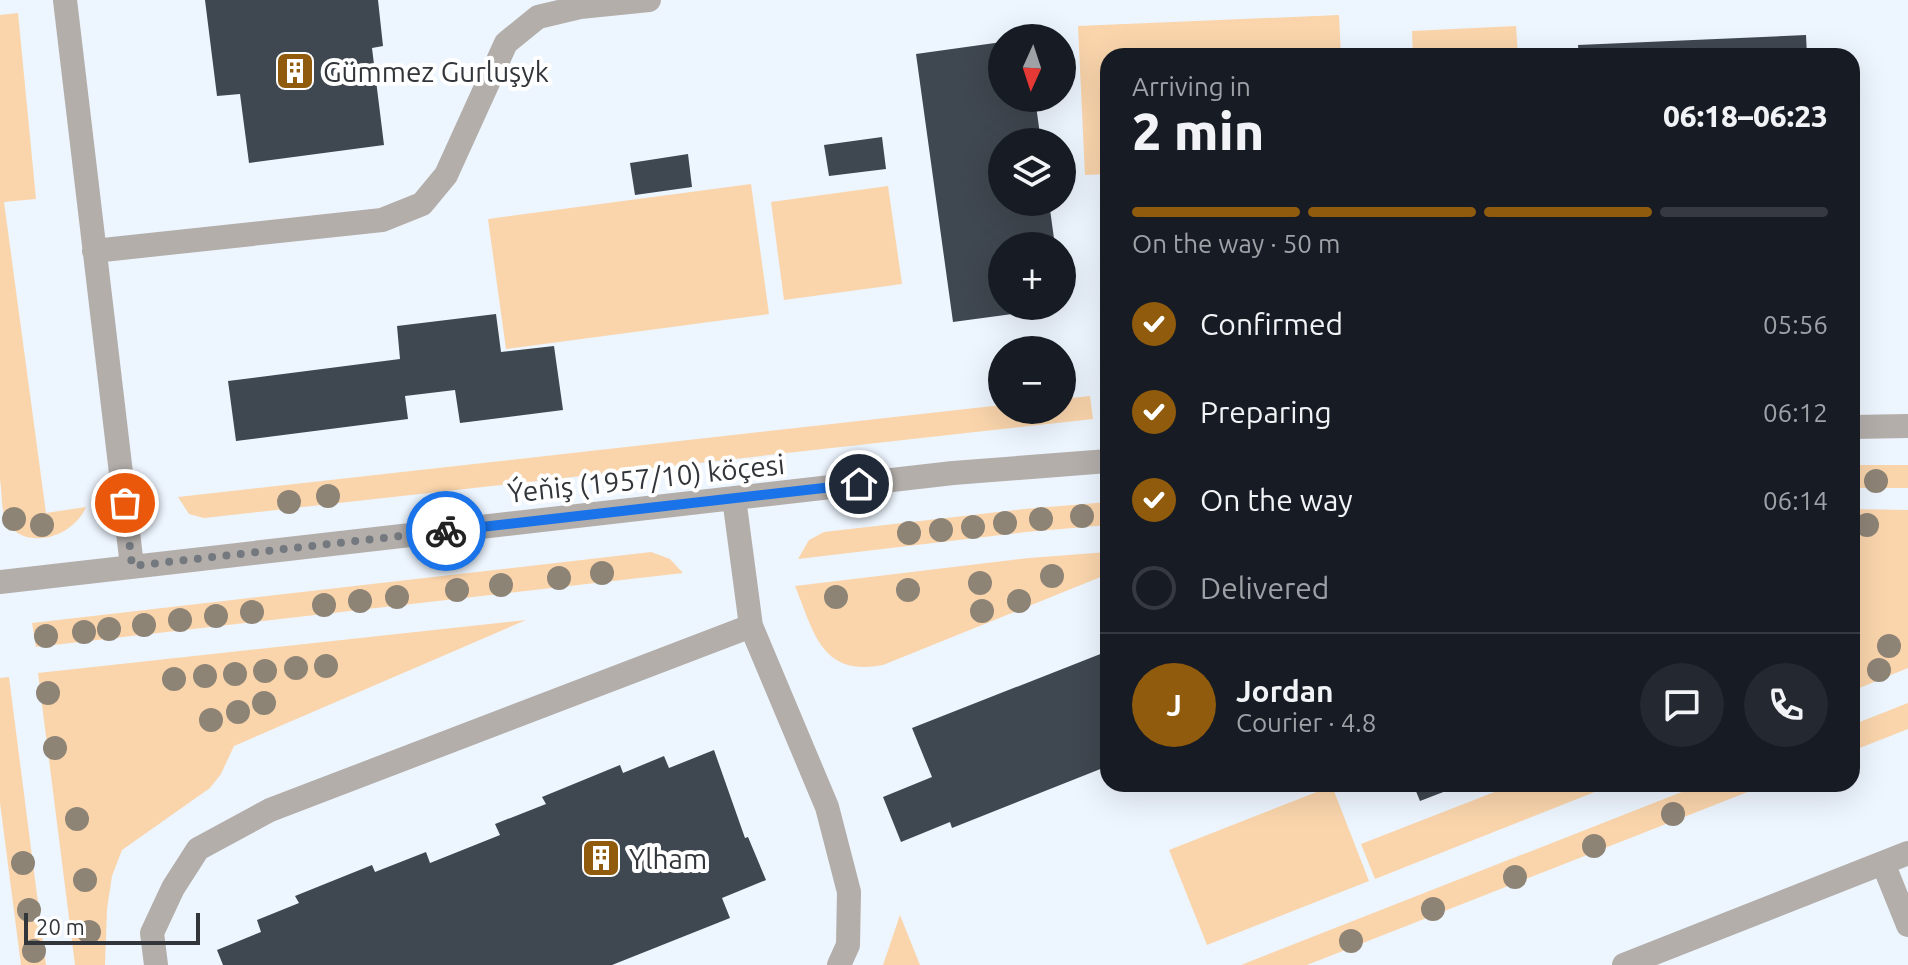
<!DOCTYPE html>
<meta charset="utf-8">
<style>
:root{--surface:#171b24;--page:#242831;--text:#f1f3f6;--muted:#9ea1a6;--line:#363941;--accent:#905b0d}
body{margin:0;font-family:Ubuntu,sans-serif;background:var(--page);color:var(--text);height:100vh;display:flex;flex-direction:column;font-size:30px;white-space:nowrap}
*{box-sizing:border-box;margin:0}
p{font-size:26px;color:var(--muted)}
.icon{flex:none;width:44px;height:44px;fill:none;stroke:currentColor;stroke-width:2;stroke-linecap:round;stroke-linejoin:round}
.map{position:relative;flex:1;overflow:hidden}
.drawer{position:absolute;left:1100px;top:48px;width:760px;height:744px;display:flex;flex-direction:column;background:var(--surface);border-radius:24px;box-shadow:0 8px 32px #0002}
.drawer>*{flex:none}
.needle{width:52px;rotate:183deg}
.tools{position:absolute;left:988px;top:24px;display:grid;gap:16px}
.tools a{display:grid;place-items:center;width:88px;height:88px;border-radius:50%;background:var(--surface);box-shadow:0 8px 32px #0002;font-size:40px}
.scale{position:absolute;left:24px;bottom:20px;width:176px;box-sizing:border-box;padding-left:8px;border:4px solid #32363a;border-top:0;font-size:22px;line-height:28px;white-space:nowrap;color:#32363a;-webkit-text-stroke:6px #fff;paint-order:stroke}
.pin{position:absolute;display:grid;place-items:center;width:68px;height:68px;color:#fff;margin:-34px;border:4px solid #fff;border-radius:50%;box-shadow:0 2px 8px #0007}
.courier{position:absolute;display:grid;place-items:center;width:80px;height:80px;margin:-40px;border:6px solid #1a73e8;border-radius:50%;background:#fff;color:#222;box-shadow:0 2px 10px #0007}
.headline em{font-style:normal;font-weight:800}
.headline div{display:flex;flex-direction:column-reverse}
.headline{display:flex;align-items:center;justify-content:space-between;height:136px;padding:0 32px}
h1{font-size:52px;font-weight:800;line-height:60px}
.bar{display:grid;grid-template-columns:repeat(4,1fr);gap:12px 8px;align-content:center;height:96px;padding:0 32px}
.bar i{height:10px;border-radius:6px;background:var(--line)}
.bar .active{background:var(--accent)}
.bar p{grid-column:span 4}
.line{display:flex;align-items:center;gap:20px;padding:0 32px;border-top:2px solid var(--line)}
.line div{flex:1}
.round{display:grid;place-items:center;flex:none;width:84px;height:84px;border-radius:42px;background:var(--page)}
ol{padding:0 32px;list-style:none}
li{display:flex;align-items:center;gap:24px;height:88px}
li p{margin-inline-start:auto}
li .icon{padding:8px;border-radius:50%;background:var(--accent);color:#fff;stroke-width:4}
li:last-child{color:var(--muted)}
li i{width:44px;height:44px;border:4px solid var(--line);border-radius:50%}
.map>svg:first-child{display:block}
</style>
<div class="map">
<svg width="1908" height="965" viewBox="0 0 1908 965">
<rect width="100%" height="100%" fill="#edf5fe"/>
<path fill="#fad5ac" d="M18 13 36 199 4 202 46 513 86 507C72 540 20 552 5 518 1 507 2 491 0 480V15Z
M1339 15 1341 56H1108V174L1085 175 1078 26Z
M1516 26 1518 56H1413L1412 31Z
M751 184 769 314 506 349 488 219Z
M888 186 902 284 784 300 771 202Z
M1090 396 1093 419 204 518 189 514 178 497 1002 405V410H1062V399Z
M1852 465H1908V488H1852Z
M1108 502V525L1026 532 798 559 809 540 824 532 1024 509Z
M1852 509 1908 510V668L1852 691Z
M651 552 670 559 683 573 36 647 32 623Z
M1108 552V574L883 665C821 677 814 632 795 586L1029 558Z
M526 620 234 746 221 774 210 788 122 850 112 876 107 909 105 965H75L38 673Z
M9 677 46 965H21L0 803V678Z
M1908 703V729L1852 751V725Z
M1515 784H1615L1375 879 1361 844Z
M1702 784H1768L1307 965H1241Z
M1332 786 1369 881 1207 945 1169 850Z
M900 915 920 965H883Z"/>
<path fill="#3f4750" d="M205 0H378L383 46 372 48 384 145 249 163 240 94 217 96Z
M1806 35 1807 56H1579L1578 45Z
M1002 42V98H1035L1041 142H1002V202H1049L1055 246H1002V306L1058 308 953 322 916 54Z
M882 137 886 169 829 176 824 145Z
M688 154 692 187 635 195 630 163Z
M496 314 501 352 554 346 563 410 460 423 455 390 405 396 408 419 236 441 228 381 400 359 397 326Z
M1108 651V766L952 828 950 822 901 842 883 797 932 777 912 728Z
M714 750 745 838 748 837 766 880 722 898 730 918 612 965H223L217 950 261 932 257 920 299 903 295 896 372 865 375 872 426 852 430 863 500 835 495 824 546 804 542 797 620 765 623 773 664 756 669 768Z
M1413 784H1464L1420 801Z"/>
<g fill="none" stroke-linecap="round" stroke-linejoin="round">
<path stroke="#b3aeaa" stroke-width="24" d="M65 0 132 566
M94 251 382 220 422 204 446 175 506 43 538 17 580 7 649 0
M1852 427 1908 426
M0 582 953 473 1108 461
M751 626 827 807 849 892 848 945 839 965
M1883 863 1908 925
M156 965 152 933 173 888 198 849 270 810 751 626 734 498
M1624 965 1908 853"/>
</g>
<g fill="#8e8476">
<circle cx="1876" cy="481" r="12"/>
<circle cx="328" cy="496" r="12"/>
<circle cx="289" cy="502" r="12"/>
<circle cx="1082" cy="516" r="12"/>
<circle cx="14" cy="519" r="12"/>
<circle cx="1041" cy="519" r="12"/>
<circle cx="1005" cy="523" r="12"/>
<circle cx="42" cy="525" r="12"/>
<circle cx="1867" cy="525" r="12"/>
<circle cx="973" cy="527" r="12"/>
<circle cx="941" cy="530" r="12"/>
<circle cx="909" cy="533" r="12"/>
<circle cx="602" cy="573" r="12"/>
<circle cx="1052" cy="576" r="12"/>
<circle cx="559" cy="578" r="12"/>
<circle cx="980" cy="583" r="12"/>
<circle cx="501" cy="585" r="12"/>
<circle cx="457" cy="590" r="12"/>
<circle cx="908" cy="590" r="12"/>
<circle cx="397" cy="597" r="12"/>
<circle cx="836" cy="597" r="12"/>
<circle cx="360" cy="601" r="12"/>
<circle cx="1019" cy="601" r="12"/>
<circle cx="324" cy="605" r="12"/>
<circle cx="982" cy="611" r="12"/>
<circle cx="252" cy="612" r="12"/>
<circle cx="216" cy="616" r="12"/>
<circle cx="180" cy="620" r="12"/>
<circle cx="144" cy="625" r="12"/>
<circle cx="109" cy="629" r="12"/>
<circle cx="84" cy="632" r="12"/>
<circle cx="46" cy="636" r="12"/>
<circle cx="1889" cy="646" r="12"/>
<circle cx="326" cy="666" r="12"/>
<circle cx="296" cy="668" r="12"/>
<circle cx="1879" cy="670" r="12"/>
<circle cx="265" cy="671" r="12"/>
<circle cx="235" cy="674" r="12"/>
<circle cx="205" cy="676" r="12"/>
<circle cx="174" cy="679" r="12"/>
<circle cx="48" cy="693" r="12"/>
<circle cx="264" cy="703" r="12"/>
<circle cx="238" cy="712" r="12"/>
<circle cx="211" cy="720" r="12"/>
<circle cx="55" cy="748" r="12"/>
<circle cx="1673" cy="814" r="12"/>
<circle cx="77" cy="819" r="12"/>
<circle cx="1594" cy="846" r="12"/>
<circle cx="23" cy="863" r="12"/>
<circle cx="1515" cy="877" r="12"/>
<circle cx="85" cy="880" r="12"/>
<circle cx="1433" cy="909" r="12"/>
<circle cx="29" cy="910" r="12"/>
<circle cx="89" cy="932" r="12"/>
<circle cx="1351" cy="941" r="12"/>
<circle cx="34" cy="951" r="12"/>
</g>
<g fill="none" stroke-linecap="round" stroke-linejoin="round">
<path stroke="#73797f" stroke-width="8" stroke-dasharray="0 14.4" d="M125 503 132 566 446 531"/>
<path stroke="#1a73e8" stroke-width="10" d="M446 531 859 484"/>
</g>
<defs>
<g id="building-square" transform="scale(2)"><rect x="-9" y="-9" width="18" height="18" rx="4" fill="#905b0d" stroke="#fff"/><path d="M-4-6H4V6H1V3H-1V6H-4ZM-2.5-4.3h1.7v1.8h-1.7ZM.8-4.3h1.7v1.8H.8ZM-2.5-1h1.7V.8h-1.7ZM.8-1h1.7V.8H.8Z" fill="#fff"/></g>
</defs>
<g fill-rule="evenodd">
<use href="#building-square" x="295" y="71"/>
<use href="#building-square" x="601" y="858"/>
</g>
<g text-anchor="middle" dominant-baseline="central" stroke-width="8" stroke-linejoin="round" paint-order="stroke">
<g font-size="28" fill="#32363a" stroke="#fff" text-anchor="start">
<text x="323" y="71">Gümmez Gurluşyk</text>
<text x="629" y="858">Ylham</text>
</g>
<g font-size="28" fill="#32363a" stroke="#fff">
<text transform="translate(646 478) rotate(-6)">Ýeňiş (1957/10) köçesi</text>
</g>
</g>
</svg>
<div class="tools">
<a><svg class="needle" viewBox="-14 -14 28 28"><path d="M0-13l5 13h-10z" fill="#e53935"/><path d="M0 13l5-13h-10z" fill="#9ea1a6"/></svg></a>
<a><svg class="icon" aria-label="layers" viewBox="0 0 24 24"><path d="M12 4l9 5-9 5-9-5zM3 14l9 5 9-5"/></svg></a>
<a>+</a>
<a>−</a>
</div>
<div class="scale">20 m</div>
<div class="pin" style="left:125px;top:503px;background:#ea580c"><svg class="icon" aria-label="bag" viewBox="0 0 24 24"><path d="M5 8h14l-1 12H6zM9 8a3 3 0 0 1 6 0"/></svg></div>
<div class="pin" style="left:859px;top:484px;background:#1f2937"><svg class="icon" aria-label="home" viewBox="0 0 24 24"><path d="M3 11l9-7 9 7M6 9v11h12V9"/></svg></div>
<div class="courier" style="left:446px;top:531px"><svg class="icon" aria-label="bike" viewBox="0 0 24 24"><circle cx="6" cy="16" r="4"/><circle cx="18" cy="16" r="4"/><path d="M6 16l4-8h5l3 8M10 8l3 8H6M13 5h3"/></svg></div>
<section class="drawer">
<div class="headline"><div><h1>2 min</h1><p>Arriving in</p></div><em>06:18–06:23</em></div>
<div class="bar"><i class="active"></i><i class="active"></i><i class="active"></i><i></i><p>On the way · 50 m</p></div>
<ol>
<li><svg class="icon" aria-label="check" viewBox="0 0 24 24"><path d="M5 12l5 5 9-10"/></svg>Confirmed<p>05:56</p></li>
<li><svg class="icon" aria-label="check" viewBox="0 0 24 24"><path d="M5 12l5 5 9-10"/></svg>Preparing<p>06:12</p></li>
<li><svg class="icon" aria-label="check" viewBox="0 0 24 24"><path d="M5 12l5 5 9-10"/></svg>On the way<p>06:14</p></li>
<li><i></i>Delivered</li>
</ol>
<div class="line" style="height:144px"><b class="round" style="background:var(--accent);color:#fff">J</b><div><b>Jordan</b><p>Courier · 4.8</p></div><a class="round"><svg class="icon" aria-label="chat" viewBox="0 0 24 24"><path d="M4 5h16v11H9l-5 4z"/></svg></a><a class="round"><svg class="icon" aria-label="phone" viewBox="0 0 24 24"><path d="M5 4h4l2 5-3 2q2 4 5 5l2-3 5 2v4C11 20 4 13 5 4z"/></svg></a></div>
</section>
</div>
